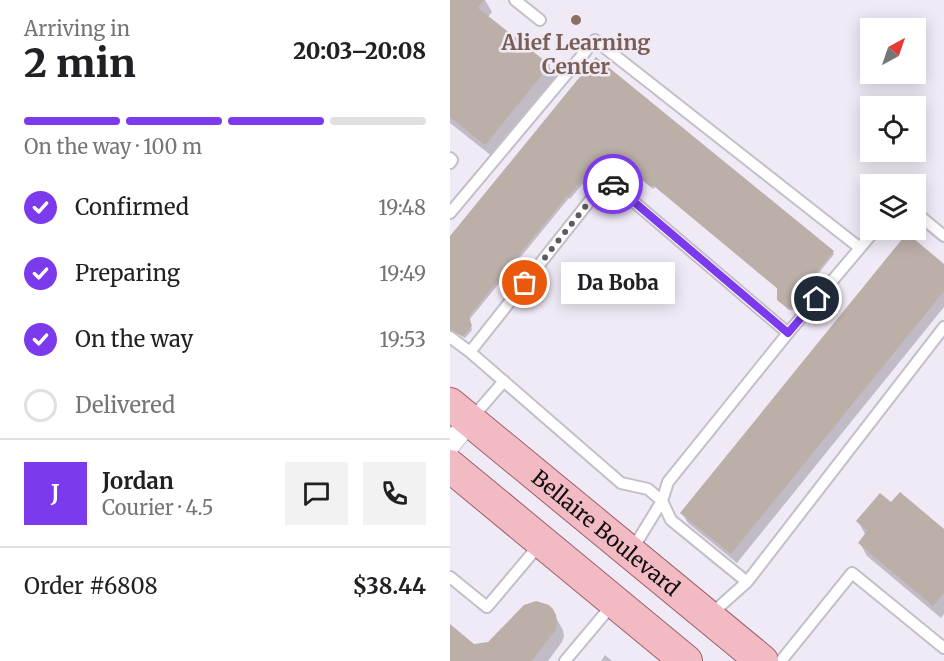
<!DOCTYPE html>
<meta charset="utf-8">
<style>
:root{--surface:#fff;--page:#f2f2f2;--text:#202124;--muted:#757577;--line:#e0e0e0;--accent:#7c3aed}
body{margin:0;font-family:Merriweather,serif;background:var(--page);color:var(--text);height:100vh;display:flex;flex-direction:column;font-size:22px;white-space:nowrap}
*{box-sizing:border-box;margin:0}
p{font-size:20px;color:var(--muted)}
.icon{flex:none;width:33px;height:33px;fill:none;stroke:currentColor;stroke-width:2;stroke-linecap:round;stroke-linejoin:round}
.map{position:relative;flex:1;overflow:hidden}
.drawer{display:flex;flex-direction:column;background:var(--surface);width:450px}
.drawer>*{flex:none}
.needle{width:39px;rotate:40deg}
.controls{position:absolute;left:410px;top:18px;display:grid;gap:12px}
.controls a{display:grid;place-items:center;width:66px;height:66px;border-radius:0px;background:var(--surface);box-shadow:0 3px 15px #0003;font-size:30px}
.pin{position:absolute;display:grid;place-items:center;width:51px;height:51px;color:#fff;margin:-26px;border:3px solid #fff;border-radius:50%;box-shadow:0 2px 6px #0007}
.courier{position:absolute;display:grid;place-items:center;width:60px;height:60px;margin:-30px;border:4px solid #7c3aed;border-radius:50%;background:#fff;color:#222;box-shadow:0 2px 8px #0007}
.bubble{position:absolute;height:42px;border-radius:0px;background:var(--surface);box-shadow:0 3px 15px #0003;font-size:20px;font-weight:800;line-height:42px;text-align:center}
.head em{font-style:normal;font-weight:800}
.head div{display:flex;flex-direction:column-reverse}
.head{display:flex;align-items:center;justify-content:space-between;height:102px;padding:0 24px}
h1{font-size:39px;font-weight:800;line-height:45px}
.bar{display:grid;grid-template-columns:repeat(4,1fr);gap:9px 6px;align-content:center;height:72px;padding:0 24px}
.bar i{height:8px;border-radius:4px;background:var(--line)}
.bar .on{background:var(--accent)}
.bar p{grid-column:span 4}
.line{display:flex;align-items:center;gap:15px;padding:0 24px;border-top:2px solid var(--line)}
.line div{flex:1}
.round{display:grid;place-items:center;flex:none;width:63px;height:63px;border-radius:0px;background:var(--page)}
ol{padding:0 24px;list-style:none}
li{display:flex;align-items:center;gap:18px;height:66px}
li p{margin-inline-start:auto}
li .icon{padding:6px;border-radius:50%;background:var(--accent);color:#fff;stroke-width:4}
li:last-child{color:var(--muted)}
li i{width:33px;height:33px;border:3px solid var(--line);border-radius:50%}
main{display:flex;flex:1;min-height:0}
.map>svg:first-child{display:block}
</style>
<main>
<section class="drawer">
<div class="head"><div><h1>2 min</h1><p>Arriving in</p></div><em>20:03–20:08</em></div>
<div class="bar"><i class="on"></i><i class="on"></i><i class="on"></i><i></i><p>On the way · 100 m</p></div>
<ol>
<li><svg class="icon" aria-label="check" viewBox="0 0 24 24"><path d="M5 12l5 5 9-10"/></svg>Confirmed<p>19:48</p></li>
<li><svg class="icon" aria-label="check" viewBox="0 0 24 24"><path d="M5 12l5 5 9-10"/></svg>Preparing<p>19:49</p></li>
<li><svg class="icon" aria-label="check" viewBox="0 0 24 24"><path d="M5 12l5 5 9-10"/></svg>On the way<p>19:53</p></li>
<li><i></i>Delivered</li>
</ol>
<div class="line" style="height:108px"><b class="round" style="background:var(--accent);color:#fff">J</b><div><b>Jordan</b><p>Courier · 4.5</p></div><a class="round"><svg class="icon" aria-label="chat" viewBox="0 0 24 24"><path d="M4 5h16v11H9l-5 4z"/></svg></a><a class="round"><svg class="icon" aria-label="phone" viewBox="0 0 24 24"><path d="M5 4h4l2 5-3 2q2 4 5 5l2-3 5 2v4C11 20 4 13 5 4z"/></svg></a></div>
<div class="line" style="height:78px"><div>Order #6808</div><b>$38.44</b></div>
</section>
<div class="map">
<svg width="494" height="661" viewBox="0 0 494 661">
<rect width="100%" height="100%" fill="#f0eaf6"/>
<path fill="#0003" d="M0 0H35L42 12 38 17 99 66 106 79 43 157 0 123Z
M146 59 383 252 384 254 356 289 357 301 350 310H339L328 299V289L205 187 203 189 174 165 145 169 120 199 119 198 19 320 22 330 15 338 4 332 0 333V238Z
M457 236 494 266V307L287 563 238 523 232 513Z
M450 494 494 531V614L491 618 417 556 410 543 415 534 408 521 441 504Z
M105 616 113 630 114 636 112 642 98 661H0V626L23 646 39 643Z
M155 655 162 661H151Z"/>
<path fill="#bbafa8" d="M0 0H34L28 8 100 65 35 145 0 117Z
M146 57 384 251 356 285V298L348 307 337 308 327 300V288L203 185 201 187 171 163 143 166 118 197 117 196 19 316 22 326 13 336 0 330V236Z
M457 233 494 264V291L281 554 230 513Z
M450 492 494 529V593L483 606 408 543 417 531 406 521 430 493 441 502Z
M86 601 99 605 103 609 106 615 107 622 106 629 101 636 81 661H0V624L24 644 38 642 74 605Z"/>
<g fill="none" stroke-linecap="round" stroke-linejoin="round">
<g stroke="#c4bec9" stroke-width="14">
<path id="lane" d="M65 0 90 20
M0 158 2 160 0 163
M465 212 494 236
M0 213 145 40 410 248 338 333
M410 248 425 230
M0 337 20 352 157 179 338 333 218 482 212 501 182 550
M20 352 171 483 198 489 212 501 221 520 297 582
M22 418 54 381
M0 577 37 607 90 544
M260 615 297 582 494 327
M115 661 162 605
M331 661 402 573 494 648"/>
</g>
<g stroke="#c4bec9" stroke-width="22">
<path id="street" d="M0 445 20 420"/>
</g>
<g stroke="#9d6069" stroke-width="34">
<g id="primary">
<path id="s1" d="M0 404 312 661"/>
<path d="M0 466 236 661"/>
</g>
</g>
<use href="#lane" stroke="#fff" stroke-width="10"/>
<use href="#street" stroke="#fff" stroke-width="20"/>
<use href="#primary" stroke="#f2bac2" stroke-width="32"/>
</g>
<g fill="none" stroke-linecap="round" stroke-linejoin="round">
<path stroke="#5e5a60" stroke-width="6" stroke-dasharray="0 10.8" d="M75 283 157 179 163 184"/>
<path stroke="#7c3aed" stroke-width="8" d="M163 184 338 333 367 299"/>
</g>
<circle fill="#8d6e63" stroke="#f0eaf6" stroke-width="2" cx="126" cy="20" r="6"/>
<g text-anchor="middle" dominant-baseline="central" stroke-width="5" stroke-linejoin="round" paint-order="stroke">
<g font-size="21" font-weight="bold" fill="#785e54" stroke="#f0eaf6">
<text x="126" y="42">Alief Learning<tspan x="126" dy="24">Center</tspan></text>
</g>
<g font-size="21" fill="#0f0d10" stroke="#f0eaf6">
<text stroke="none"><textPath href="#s1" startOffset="202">Bellaire Boulevard</textPath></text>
</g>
</g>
</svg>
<div class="controls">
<a><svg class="needle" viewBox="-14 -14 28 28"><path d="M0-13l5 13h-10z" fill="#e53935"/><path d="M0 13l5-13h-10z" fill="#757577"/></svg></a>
<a><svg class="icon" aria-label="locate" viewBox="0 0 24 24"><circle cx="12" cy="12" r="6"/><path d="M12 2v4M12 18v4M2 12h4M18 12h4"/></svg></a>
<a><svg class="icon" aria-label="layers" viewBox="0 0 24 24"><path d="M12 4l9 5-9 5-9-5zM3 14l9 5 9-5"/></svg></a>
</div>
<div class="pin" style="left:75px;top:283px;background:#ea580c"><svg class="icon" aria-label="bag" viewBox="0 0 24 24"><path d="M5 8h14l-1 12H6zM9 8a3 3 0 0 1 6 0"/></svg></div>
<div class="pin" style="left:367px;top:299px;background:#1f2937"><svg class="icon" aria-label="home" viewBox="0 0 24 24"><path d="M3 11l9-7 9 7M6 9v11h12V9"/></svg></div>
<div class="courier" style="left:163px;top:184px"><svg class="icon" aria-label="car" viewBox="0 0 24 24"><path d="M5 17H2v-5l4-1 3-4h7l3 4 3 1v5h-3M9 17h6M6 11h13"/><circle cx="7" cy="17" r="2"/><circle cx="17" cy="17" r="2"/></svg></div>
<div class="bubble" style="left:111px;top:262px;width:114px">Da Boba</div>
</div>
</main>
